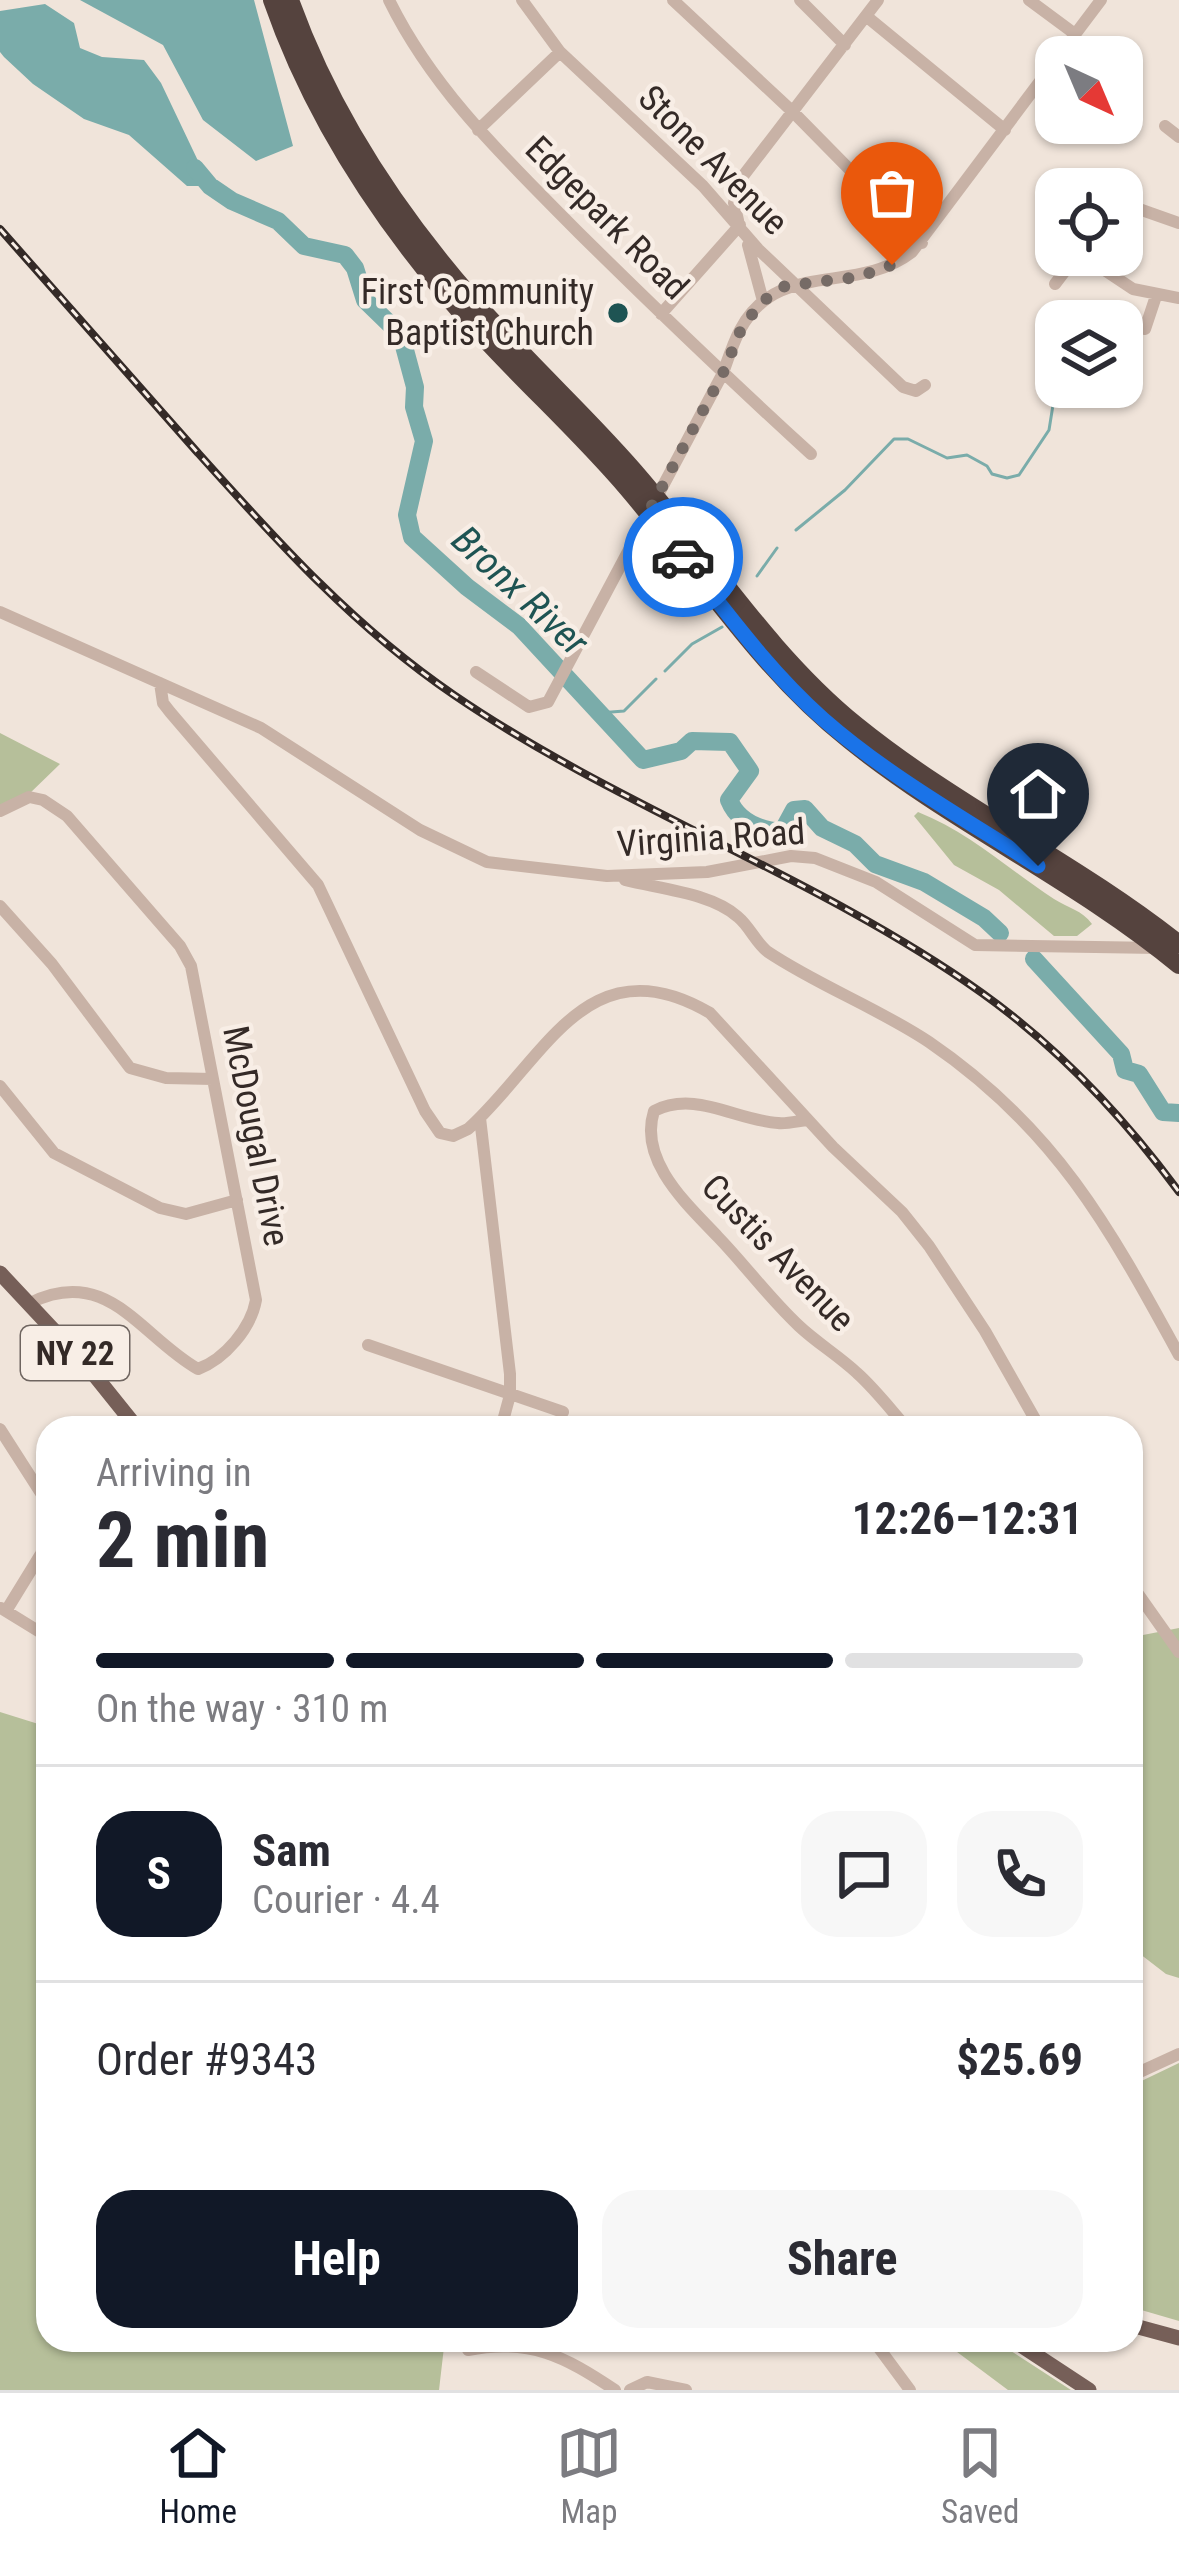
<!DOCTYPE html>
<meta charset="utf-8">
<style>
:root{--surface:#fff;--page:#f7f7f7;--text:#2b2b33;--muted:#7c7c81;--line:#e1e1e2;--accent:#111827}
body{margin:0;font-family:"Roboto Condensed",sans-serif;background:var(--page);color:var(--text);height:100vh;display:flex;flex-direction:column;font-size:45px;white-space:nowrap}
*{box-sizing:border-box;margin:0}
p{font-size:39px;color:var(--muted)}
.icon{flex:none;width:66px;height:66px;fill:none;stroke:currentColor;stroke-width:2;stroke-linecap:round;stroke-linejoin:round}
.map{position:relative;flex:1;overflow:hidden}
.drawer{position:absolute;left:36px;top:1416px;width:1107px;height:936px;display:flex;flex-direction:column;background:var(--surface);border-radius:36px;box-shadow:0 3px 9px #0004}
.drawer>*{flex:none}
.needle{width:78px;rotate:136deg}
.buttons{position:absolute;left:1035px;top:36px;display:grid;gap:24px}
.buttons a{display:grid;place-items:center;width:108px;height:108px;border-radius:24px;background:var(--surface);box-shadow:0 3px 9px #0004;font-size:60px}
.pin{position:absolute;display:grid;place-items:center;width:102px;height:102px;color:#fff;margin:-123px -51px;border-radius:50% 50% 50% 0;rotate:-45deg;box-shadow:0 0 12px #0007}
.pin .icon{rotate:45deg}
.courier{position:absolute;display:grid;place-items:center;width:120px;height:120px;margin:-60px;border:9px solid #1a73e8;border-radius:50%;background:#fff;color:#222;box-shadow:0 3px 15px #0007}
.headline em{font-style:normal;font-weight:700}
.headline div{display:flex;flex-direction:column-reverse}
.headline{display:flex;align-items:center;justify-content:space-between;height:204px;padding:0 60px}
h1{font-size:78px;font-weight:700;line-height:90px}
.bar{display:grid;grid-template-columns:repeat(4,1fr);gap:18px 12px;align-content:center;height:144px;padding:0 60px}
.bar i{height:15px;border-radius:9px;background:var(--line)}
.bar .selected{background:var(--accent)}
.bar p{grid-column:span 4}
.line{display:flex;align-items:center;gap:30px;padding:0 60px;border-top:3px solid var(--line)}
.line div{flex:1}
.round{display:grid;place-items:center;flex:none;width:126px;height:126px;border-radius:36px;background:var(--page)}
.cta{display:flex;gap:24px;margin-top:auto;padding:24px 60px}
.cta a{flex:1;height:138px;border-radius:36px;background:var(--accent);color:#fff;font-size:48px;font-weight:700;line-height:138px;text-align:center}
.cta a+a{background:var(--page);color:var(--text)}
.tabs{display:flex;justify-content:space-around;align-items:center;height:168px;border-top:3px solid var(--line);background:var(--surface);font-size:33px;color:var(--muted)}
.tabs a{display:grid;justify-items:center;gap:6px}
.tabs .selected{color:var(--accent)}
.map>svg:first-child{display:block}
</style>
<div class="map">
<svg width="1179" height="2390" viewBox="0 0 1179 2390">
<rect width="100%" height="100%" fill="#f0e4da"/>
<path fill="#b6bf9a" d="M0 733 60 764 26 797 0 813Z
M918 812C969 832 1008 869 1054 899 1068 908 1082 910 1092 924L1077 936H1054L999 890 954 865 914 816Z
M1179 1628V1978L1166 1974 1131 1947V1644L1143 1635Z
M0 1712 48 1727V2340H468L444 2347 439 2390H0Z
M1179 2063V2321L1131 2307V2086Z
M941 2340H994L1071 2390H1008Z"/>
<path fill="#7aacaa" d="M80 0H254L293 146 256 161 203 120 163 45Z
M45 4 74 23 80 48 102 57 144 60 161 83 210 186H187L129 135 84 119 33 84 4 57 0 52V11Z"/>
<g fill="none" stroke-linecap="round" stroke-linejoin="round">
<path stroke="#7aacaa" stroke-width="3" d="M796 530 845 490 894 439H908L947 458 967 455 987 466 992 474 1007 478 1019 475 1049 430 1053 405 1049 388
M757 576 777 548
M665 671 692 644 722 627
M599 713 624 711 656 679"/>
<path stroke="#7aacaa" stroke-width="18" d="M195 168 210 186 232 201 278 221 304 246 345 255 355 268 365 300 401 335 415 387 414 407 424 441 407 515 412 537 467 587 519 626 643 760 681 751 692 741 730 742 750 771 729 800C738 822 759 830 782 832L794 810 805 809 822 828 855 844 875 864 924 882 984 918 1000 933
M1034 959 1121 1054 1125 1070 1139 1074 1163 1112 1179 1113"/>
<path stroke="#c8b2a6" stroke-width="12" d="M389 0C434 92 508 161 579 233 655 308 732 382 811 454
M522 0 560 52 703 186 758 249 903 387 916 391 925 385
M673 0 794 113 922 243
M800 0 845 45
M1029 0 1075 34
M866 16 1005 130
M1058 57 1101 0
M1165 126 1179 137
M478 130 560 52
M1122 203 1179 223
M738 220 734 203 740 180 878 0
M748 245 763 301
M1082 255 1133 289 1179 298
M1055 284 1077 255
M661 314 740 225
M1145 329 1156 296
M0 612 261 728 420 830 487 862 607 876 707 872 791 856 815 858 876 882 975 945 1158 948
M476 672 529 707 548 702 723 373C728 359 733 343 740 330 778 258 855 296 912 252L1056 60
M160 683 163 703 170 712 318 885 425 1111 440 1133 453 1136 468 1129C544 1061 587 941 710 1013L833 1147 902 1212 929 1246 985 1331 1040 1428
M0 811 29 797 43 800 67 816 180 946 191 966 256 1300C251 1328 225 1359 198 1369 141 1337 108 1264 30 1303
M625 880C660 889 711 893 738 917 750 927 756 943 768 952 819 986 878 1008 929 1042 1055 1128 1108 1225 1179 1355
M0 906 52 964 130 1068 166 1078 213 1079
M0 1086 54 1153 160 1208 186 1214 237 1200
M480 1118 510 1374V1395L501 1428
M807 1120C798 1121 787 1124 778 1123 735 1120 695 1090 654 1111 638 1161 688 1205 718 1237 746 1266 769 1298 799 1326 817 1343 839 1356 857 1373 875 1389 891 1410 907 1428
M368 1345 563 1412
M0 1429 48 1504
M1131 1584 1179 1652
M1 1608 48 1637
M6 1611 41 1554 48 1534
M1131 2076 1179 2054
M873 2340 910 2390
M468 2350C530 2338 564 2356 615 2390
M630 2390 647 2382 686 2390"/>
<path stroke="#765f58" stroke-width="15" d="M0 1273 88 1367 137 1428
M1131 2325 1179 2338
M1013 2340 1089 2390"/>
<path stroke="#55433e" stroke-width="18" d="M272 0C316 127 393 239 483 337 530 388 582 435 627 488 700 573 760 670 849 740 953 824 1076 880 1179 965
M290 0C335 126 413 237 504 334 549 383 598 428 641 479 712 562 771 656 856 725 957 807 1077 863 1179 944"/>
<g stroke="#342a27" stroke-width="8">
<path id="rail" d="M0 229C66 303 132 378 198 453 277 541 355 628 454 695 621 809 817 876 982 993 1059 1048 1123 1116 1179 1192"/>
</g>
<use href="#rail" stroke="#f8eee6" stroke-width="3" stroke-dasharray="9" stroke-linecap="butt"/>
</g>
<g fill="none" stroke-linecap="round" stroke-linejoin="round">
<path stroke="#766b66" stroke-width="12" stroke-dasharray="0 21.6" d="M683 557 648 513 723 373 742 327 763 301 785 286 858 277 892 265"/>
<path stroke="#1a73e8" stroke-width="15" d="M683 557C727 613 769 671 823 719 888 776 965 819 1038 866"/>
</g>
<circle fill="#1e5453" stroke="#f8eee6" stroke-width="4.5" cx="618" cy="313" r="12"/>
<g text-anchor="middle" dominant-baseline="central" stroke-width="9" stroke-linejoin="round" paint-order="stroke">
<rect fill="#f8eee6" stroke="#6f6560" stroke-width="3" x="21" y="1326" width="108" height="54" rx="9"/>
<g font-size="33" font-weight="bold" fill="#342a27">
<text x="75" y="1353">NY 22</text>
</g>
<g font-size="36" fill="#342a27" stroke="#f8eee6">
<text transform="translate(713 160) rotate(45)">Stone Avenue</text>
<text transform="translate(607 218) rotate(45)">Edgepark Road</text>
<text transform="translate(711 838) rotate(-4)">Virginia Road</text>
<text transform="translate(256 1136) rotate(79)">McDougal Drive</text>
<text transform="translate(778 1253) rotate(46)">Custis Avenue</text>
</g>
<g font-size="36" fill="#342a27" stroke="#f8eee6" text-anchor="end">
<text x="594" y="292">First Community<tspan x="594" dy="41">Baptist Church</tspan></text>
</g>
<g font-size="39" font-style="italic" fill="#1e5453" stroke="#f8eee6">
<text transform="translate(520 591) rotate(43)">Bronx River</text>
</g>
</g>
</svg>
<div class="buttons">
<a><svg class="needle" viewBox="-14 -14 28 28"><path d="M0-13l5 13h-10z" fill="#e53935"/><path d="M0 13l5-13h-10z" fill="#7c7c81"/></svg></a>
<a><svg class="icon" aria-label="locate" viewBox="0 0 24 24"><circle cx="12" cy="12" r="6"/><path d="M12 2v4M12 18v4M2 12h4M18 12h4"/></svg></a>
<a><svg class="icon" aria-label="layers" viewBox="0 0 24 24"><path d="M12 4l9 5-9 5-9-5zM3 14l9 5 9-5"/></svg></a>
</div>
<div class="pin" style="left:892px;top:265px;background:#ea580c"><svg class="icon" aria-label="bag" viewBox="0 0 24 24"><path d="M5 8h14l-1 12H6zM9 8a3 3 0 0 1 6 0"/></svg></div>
<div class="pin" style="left:1038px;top:866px;background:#1f2937"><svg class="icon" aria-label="home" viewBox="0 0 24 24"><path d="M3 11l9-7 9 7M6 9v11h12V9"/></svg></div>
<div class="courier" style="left:683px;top:557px"><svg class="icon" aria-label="car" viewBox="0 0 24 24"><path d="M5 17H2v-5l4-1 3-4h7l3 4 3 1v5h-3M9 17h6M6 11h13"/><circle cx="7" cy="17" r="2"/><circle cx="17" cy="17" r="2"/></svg></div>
<section class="drawer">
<div class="headline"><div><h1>2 min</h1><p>Arriving in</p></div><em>12:26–12:31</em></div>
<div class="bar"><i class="selected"></i><i class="selected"></i><i class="selected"></i><i></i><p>On the way · 310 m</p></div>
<div class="line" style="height:216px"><b class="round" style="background:var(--accent);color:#fff">S</b><div><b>Sam</b><p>Courier · 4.4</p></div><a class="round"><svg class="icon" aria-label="chat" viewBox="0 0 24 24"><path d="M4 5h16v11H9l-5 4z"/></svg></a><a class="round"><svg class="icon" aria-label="phone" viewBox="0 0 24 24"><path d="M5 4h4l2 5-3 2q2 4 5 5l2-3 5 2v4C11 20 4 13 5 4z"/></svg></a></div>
<div class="line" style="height:156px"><div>Order #9343</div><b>$25.69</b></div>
<div class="cta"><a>Help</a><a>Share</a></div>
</section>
</div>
<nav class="tabs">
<a class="selected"><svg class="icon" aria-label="home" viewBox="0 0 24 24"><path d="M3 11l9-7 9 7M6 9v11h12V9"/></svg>Home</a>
<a><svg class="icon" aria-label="map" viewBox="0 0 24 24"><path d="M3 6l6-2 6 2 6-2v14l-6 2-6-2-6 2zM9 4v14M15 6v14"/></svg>Map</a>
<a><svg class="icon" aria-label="saved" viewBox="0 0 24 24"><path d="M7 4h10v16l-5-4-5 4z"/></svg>Saved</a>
</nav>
